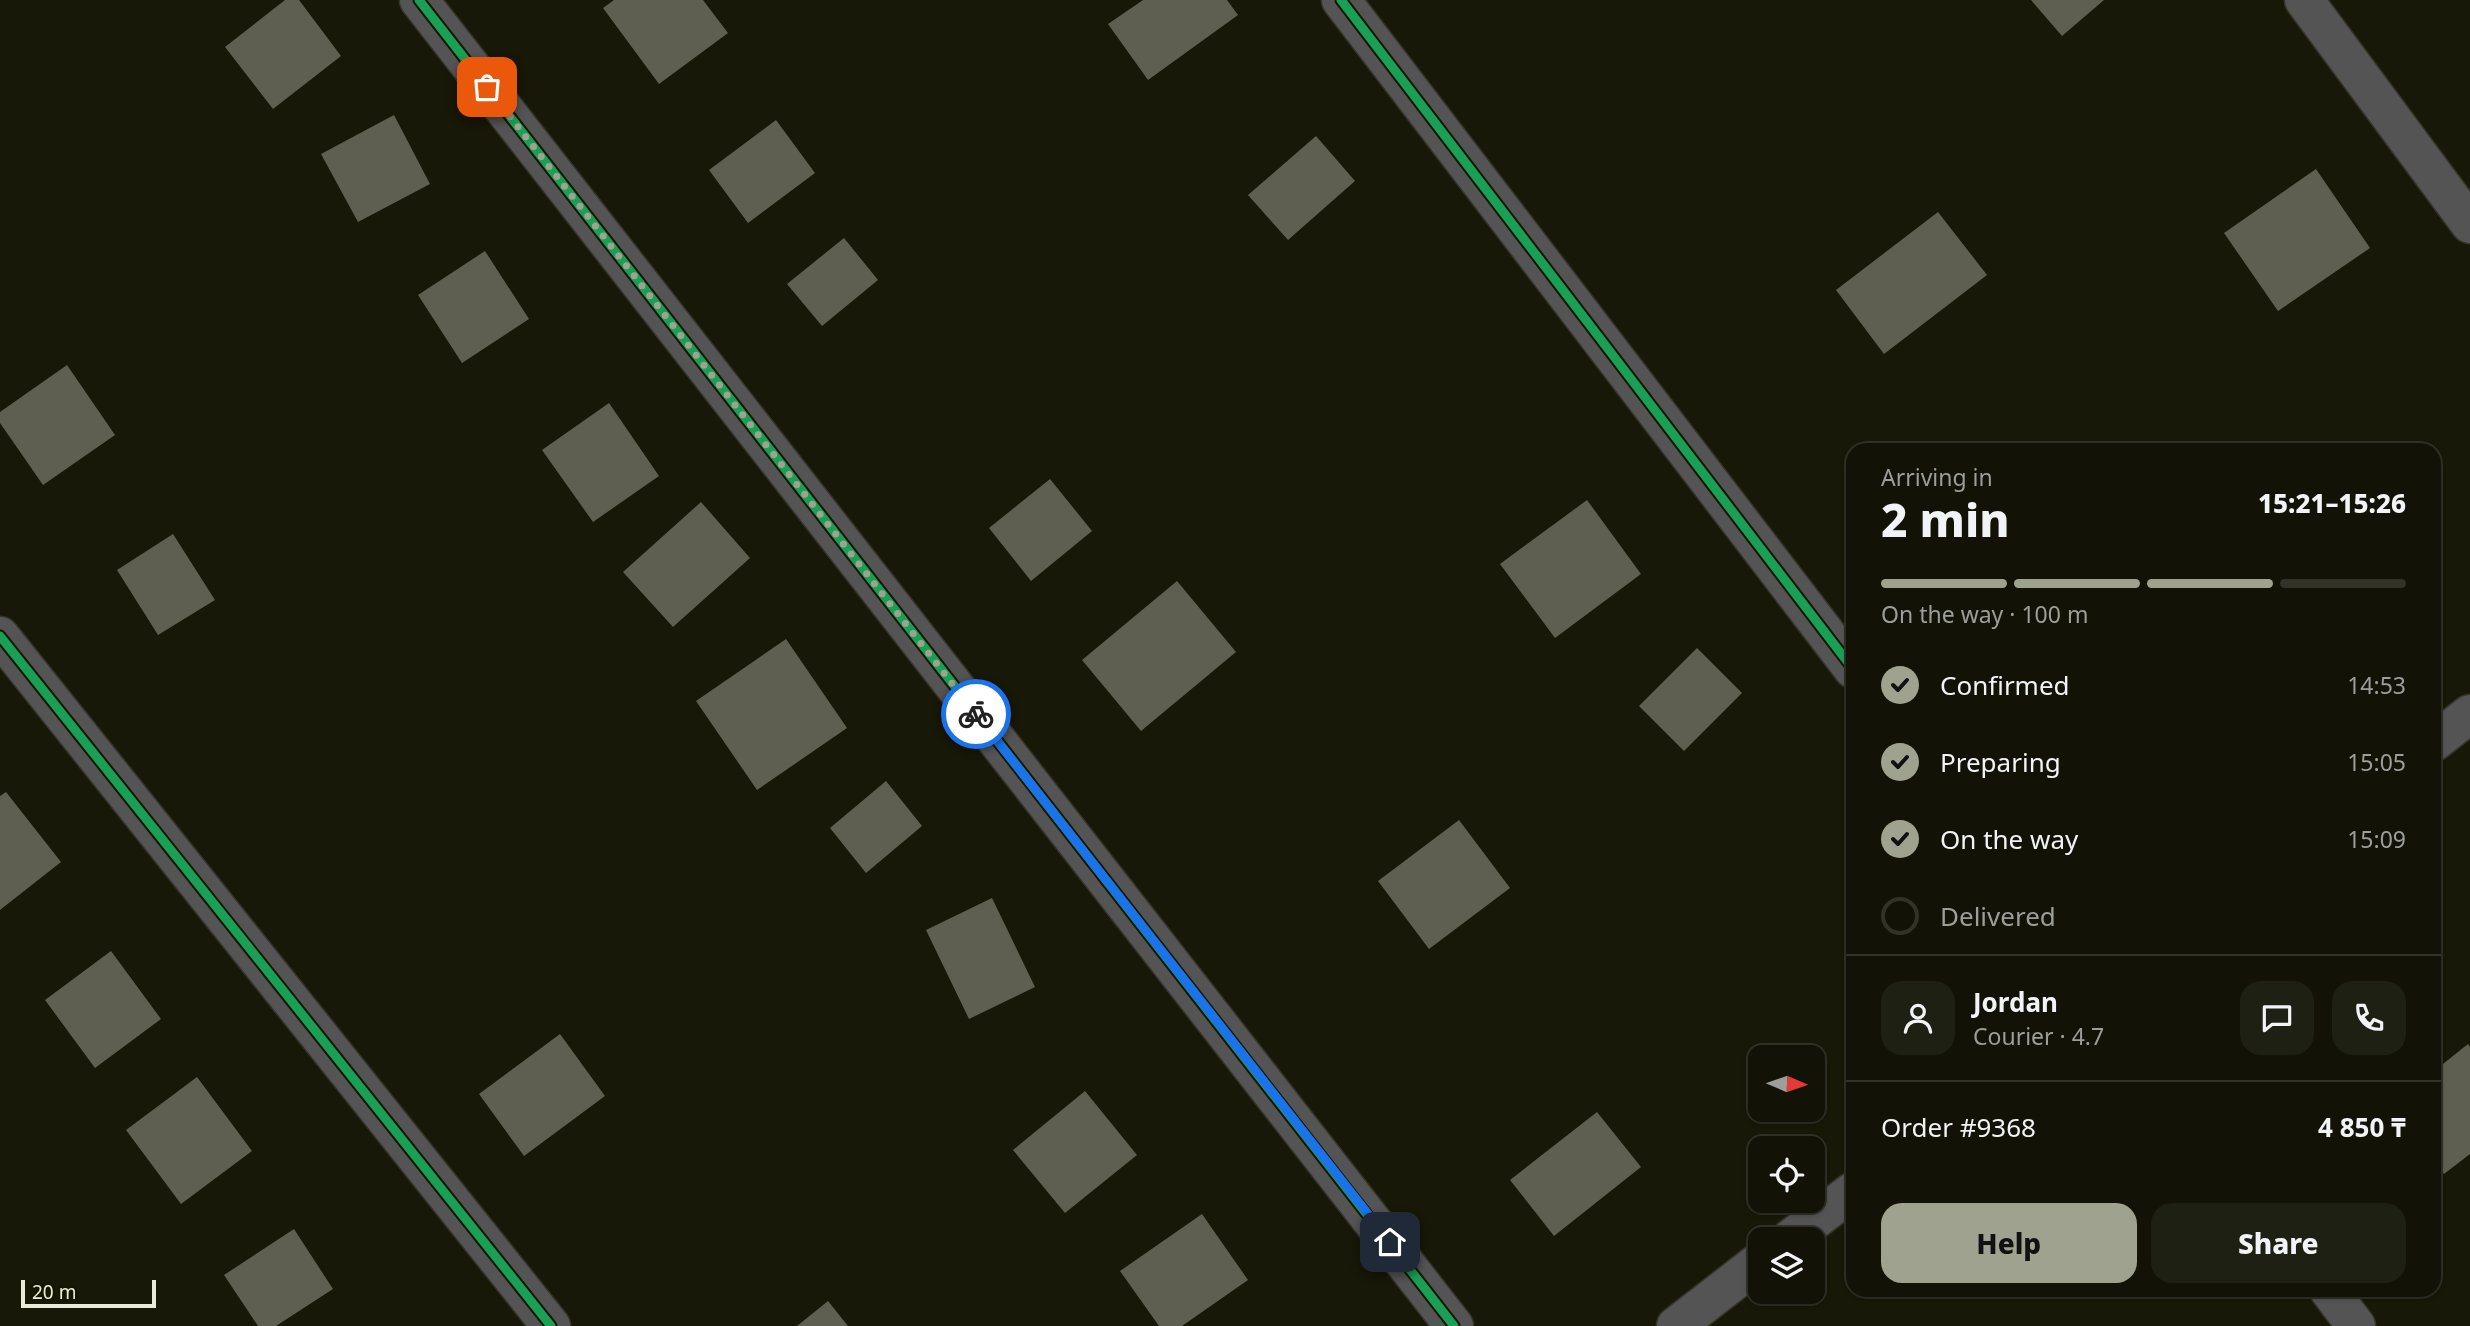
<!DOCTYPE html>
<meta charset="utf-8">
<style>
:root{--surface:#121206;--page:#1f2014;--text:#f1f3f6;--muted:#9c9e9b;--line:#313228;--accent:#a0a290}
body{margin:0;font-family:"Noto Sans",sans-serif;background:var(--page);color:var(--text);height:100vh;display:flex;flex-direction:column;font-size:26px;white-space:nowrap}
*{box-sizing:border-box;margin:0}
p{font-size:23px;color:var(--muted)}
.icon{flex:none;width:38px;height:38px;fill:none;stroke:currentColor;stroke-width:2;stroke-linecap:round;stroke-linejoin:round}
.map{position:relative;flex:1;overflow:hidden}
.sheet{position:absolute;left:1846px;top:443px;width:595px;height:854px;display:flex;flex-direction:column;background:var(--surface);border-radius:21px;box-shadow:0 2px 5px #0004,0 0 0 2px var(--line)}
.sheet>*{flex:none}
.needle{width:46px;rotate:92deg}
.controls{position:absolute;left:1748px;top:1045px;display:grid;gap:14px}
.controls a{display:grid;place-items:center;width:77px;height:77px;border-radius:14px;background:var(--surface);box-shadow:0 2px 5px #0004,0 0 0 2px var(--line);font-size:35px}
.scale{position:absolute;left:21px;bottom:18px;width:135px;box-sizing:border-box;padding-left:7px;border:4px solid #eaecd9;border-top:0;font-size:19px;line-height:24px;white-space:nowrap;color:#eaecd9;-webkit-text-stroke:5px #161600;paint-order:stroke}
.pin{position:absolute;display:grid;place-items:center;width:60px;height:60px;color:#fff;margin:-30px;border-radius:14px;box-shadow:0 4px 10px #0006}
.courier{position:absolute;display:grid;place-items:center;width:70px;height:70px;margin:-35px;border:5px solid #1a73e8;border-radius:50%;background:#fff;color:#222;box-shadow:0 2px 9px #0007}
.overview em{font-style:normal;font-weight:800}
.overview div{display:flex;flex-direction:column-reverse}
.overview{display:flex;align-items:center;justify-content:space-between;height:119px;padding:0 35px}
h1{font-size:46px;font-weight:800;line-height:52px}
.bar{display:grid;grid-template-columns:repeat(4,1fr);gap:10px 7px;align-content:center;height:84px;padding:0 35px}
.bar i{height:9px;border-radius:5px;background:var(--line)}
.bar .current{background:var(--accent)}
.bar p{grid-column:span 4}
.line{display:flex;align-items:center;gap:18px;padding:0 35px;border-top:2px solid var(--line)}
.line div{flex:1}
.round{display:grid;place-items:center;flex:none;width:74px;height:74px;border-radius:21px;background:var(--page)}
ol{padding:0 35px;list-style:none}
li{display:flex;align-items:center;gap:21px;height:77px}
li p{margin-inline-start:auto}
li .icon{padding:7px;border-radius:50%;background:var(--accent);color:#111;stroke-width:4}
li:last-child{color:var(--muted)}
li i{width:38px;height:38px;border:4px solid var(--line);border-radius:50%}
.action{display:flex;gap:14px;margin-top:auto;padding:14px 35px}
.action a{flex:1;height:80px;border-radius:21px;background:var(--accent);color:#111;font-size:28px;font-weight:800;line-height:80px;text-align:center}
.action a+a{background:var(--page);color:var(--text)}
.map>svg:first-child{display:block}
</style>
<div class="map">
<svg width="2470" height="1326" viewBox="0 0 2470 1326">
<rect width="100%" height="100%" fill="#181808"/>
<path fill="#5e5f51" d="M285 0H299L341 56 273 109 225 47Z
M614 0H703L728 33 659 84 603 8Z
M1143 0H1227L1238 15 1148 80 1108 24Z
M2031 0H2104L2062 36Z
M394 115 430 184 358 222 321 154Z
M776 120 815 173 748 223 709 170Z
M1316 136 1355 181 1288 240 1248 195Z
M2316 169 2370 248 2278 311 2224 233Z
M1938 212 1987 275 1884 354 1836 290Z
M844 238 878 280 822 326 787 284Z
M485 251 529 319 462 363 418 295Z
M67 365 115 435 43 485 0 423V412Z
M609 403 659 476 593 522 542 450Z
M1050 479 1092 531 1031 581 989 528Z
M1587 500 1641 574 1555 638 1500 564Z
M701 502 750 558 673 627 623 572Z
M173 534 215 600 158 635 117 570Z
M1177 581 1236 652 1141 731 1082 660Z
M786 639 847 728 757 790 696 701Z
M1697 648 1742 693 1684 751 1639 706Z
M886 781 922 826 866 873 830 828Z
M6 792 61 862 0 910V796Z
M1459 820 1510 888 1429 949 1378 881Z
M992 898 1035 987 969 1019 926 930Z
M111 951 161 1019 95 1068 45 1000Z
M560 1034 605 1096 524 1156 479 1094Z
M2468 1044 2470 1047V1154L2444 1174 2434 1161V1071Z
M197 1077 252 1151 181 1204 126 1130Z
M1085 1091 1137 1155 1065 1213 1013 1150Z
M1597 1112 1641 1167 1554 1236 1510 1180Z
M1202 1214 1248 1280 1182 1326H1159L1120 1271Z
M294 1229 333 1289 276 1326H258L224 1275Z
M828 1301 848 1326H797Z"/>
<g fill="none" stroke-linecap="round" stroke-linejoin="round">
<g stroke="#343427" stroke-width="41">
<path id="minor" d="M419 0 1454 1326
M1341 0 1853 669
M2304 0 2470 224
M0 636 551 1326
M2434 742 2470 714
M1790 1239 1853 1191
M2329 1290 2356 1326
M1676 1326 1760 1261"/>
</g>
<use href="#minor" stroke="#545455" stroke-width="38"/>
<g stroke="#161600" stroke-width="13">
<path id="cycleway" d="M419 0 1454 1326
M1341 0 1853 669
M0 636 551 1326"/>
</g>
<use href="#cycleway" stroke="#1a9f57" stroke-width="9"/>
</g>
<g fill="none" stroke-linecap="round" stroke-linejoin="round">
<path stroke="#a0a290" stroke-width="7" stroke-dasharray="0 12.6" d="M487 87 976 714"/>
<path stroke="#1a73e8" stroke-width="9" d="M976 714 1390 1242"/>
</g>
</svg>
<div class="controls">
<a><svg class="needle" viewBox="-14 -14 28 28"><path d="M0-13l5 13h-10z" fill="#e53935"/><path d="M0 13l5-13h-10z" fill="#9c9e9b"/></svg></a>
<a><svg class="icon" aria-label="locate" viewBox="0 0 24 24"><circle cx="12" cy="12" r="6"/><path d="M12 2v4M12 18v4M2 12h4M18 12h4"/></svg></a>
<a><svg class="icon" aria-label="layers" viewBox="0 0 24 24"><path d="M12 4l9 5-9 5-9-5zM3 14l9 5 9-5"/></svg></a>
</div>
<div class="scale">20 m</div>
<div class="pin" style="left:487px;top:87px;background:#ea580c"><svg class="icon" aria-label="bag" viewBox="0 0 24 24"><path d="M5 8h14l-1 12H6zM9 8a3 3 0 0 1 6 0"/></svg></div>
<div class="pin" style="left:1390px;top:1242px;background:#1f2937"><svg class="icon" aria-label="home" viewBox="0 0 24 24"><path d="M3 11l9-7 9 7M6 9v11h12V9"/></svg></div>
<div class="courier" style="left:976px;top:714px"><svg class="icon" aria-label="bike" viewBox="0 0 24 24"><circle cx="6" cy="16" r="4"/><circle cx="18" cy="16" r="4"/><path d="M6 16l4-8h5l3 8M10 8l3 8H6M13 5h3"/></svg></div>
<section class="sheet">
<div class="overview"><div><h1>2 min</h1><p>Arriving in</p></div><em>15:21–15:26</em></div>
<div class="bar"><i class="current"></i><i class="current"></i><i class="current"></i><i></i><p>On the way · 100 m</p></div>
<ol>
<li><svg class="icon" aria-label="check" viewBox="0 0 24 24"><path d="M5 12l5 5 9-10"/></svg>Confirmed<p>14:53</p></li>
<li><svg class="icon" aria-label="check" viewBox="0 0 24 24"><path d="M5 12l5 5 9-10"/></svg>Preparing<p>15:05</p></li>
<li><svg class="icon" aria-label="check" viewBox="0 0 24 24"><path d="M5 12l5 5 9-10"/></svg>On the way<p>15:09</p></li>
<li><i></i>Delivered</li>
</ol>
<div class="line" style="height:126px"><a class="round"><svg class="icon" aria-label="person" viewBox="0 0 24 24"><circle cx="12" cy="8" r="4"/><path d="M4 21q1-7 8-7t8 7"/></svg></a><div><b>Jordan</b><p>Courier · 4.7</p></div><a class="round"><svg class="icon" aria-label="chat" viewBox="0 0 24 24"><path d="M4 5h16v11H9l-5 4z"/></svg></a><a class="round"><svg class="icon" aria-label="phone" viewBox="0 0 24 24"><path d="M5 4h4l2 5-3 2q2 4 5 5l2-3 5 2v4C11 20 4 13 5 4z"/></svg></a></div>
<div class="line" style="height:91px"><div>Order #9368</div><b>4 850 ₸</b></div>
<div class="action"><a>Help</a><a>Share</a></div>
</section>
</div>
